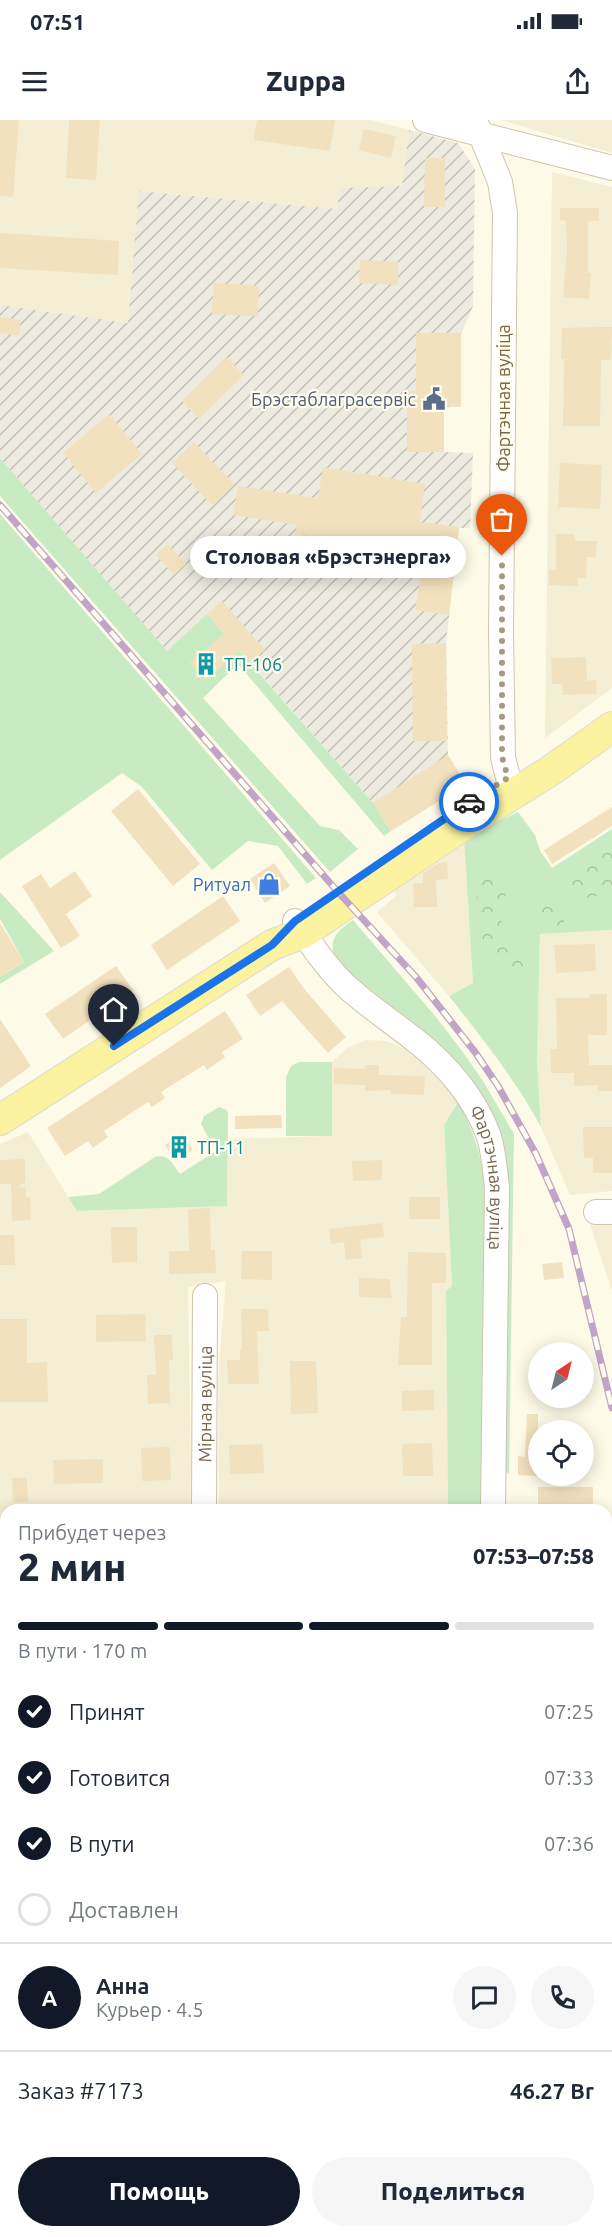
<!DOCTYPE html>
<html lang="ru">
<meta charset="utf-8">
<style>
:root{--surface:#fff;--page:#f6f6f7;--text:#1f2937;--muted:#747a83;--line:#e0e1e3;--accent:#111827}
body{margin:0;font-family:Ubuntu,sans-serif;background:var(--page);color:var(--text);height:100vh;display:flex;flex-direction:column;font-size:22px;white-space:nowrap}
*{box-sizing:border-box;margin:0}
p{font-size:20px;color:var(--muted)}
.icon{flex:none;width:33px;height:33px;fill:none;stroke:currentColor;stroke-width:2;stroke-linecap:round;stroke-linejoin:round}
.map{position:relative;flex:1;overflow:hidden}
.details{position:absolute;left:0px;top:1384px;width:612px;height:734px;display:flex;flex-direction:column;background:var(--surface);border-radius:18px 18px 0 0;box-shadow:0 3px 15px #0003}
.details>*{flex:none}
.needle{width:39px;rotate:35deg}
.controls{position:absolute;left:528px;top:1222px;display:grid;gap:12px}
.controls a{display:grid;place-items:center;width:66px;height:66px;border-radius:50%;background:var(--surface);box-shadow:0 3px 15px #0003;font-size:30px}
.pin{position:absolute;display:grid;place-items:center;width:51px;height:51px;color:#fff;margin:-62px -26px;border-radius:50% 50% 50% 0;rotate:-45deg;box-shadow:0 0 6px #0007}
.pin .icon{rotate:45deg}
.courier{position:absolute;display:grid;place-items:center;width:60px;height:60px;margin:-30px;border:4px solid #1a73e8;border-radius:50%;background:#fff;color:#222;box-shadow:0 2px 8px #0007}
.bubble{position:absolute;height:42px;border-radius:21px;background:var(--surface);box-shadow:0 3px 15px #0003;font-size:20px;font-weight:800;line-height:42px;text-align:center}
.overview em{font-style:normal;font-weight:800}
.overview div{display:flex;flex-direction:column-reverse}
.overview{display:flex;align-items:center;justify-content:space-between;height:102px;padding:0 18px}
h1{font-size:39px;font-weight:800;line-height:45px}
.bar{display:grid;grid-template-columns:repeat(4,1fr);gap:9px 6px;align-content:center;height:72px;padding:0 18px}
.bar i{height:8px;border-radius:4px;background:var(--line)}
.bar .active{background:var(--accent)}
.bar p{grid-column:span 4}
.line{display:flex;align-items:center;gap:15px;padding:0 18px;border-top:2px solid var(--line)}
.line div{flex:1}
.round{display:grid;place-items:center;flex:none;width:63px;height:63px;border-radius:32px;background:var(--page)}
ol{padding:0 18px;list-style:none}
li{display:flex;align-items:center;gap:18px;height:66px}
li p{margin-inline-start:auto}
li .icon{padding:6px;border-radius:50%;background:var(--accent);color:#fff;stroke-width:4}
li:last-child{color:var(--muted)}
li i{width:33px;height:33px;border:3px solid var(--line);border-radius:50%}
.cta{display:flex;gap:12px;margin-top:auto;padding:12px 18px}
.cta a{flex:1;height:69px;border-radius:36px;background:var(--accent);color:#fff;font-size:24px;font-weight:800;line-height:69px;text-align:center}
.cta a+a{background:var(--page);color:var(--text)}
.status{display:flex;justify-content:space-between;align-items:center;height:42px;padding:0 30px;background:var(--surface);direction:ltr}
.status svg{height:16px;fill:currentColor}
header{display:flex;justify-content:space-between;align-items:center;height:78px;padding:0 18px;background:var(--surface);font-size:27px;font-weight:800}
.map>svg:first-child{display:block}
</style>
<div class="status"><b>07:51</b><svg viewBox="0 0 49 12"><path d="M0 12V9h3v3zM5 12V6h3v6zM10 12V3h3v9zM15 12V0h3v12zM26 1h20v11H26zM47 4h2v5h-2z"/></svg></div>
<header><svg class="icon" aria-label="menu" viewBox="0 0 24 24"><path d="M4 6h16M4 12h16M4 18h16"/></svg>Zuppa<svg class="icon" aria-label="share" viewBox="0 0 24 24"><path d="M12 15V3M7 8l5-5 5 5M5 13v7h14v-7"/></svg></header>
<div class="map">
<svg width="612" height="2117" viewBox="0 0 612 2117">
<defs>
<pattern id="industrial-furrows" width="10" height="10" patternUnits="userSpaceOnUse" patternTransform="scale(1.5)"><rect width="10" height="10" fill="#edeae0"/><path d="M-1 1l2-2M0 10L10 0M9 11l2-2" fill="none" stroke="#c5c1b8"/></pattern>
<pattern id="forest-crowns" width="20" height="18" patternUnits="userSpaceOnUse" patternTransform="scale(1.5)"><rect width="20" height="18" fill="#c9ebc4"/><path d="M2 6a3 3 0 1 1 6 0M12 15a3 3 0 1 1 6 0" fill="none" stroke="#a8c2a1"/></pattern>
</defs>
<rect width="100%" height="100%" fill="#fdfae7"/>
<path fill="#f4eed5" d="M0 0H370L409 10 402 66 340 68 337 89 140 71 128 203 0 185Z
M501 0H612V33Z
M552 52 612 67V568L545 618Z
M464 718 473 863 449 876 377 792 397 775 390 766Z
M612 810V1071L570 1075 541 1007 537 942 540 814Z
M366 920 386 921 404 928 424 943 443 963 458 982 444 1005 452 1166 446 1171 448 1390H219L218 1259 226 1161 188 1167 192 1390H6V1449H0V1024L28 1012 77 1091 227 1086 228 1019 332 1016V942L347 928Z
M612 1100V1171L589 1101Z
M0 1478H6V2112H194V2117H0Z
M612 1633V2117H598L596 2112H606V1634Z
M221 2112H324V2117H222Z"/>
<path fill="url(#industrial-furrows)" d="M409 10 458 23 475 49 473 186 461 214V287H444V332L473 333 470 408H459L446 523 448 635 466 664 391 711 373 683 208 494 167 532 0 338V185L128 203 139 71 337 89 340 68 402 66Z"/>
<path fill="#c9ebc4" d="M0 338 167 531 207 494 373 683 391 711 384 716 238 544 203 578 320 706 339 710 358 729 330 752 0 376Z
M0 394 316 758 307 764 278 726 248 721 212 750 141 666 122 653 0 740Z
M518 692 535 715 540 731 552 748 612 709V810L540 814 537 942 541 1007C516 960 482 918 449 876L473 863 464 718Z
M0 772 54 831 0 864V857L24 842 0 799Z
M353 800 436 897 462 931 483 961 514 1014 509 1354 504 1350 502 1025 336 840C327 820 337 811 353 800Z
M299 942H332V1016H286V957L291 946Z
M458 982C475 1012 481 1036 486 1070L485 1390H448L446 1171 452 1166 444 1005Z
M219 987 227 990 228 994 227 1086 77 1091 68 1077 99 1074 155 1037C169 1033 173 1045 180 1054L216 1031 201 1004 204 996Z"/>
<path fill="url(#forest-crowns)" d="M612 728V766C581 796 552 763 581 741 591 734 602 733 612 728Z
M489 751C523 755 495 792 503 811 509 822 521 826 528 839L525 851 516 856 506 854 490 840 485 833 479 817 476 763 481 754Z
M554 781C567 787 569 808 553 811L542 805 539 795 542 784Z"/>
<path fill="#f2e1be" d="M0 0H19L13 77 0 76Z
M69 0H100L96 60 66 58Z
M257 0H335L330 31 254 20Z
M364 9 396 16 391 38 359 30Z
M425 38H445V87H424Z
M560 88H599V101H588V153H591L589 179 563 177 567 129 566 101 560 100Z
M0 113 119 121 118 155 0 148Z
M360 140 398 142V165L359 163Z
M214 163 259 166 258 196 212 194Z
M0 197 21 200 19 216 0 213Z
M599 207H612L611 240H601L600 306H563L564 239H561L562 208Z
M416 213H461V287L444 286V332H407V271H416Z
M227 237 244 255 199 299 182 281Z
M109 294 142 334 96 373 63 333Z
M194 322 234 364 212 385 172 343Z
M560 343 602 345 600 389 558 387Z
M323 347 425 364 420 402 459 407 449 495 415 490 424 434 295 414 297 405 233 395 238 366 318 378Z
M556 414H573L576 421H597L596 437H587L586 458H578V466L549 465V450H556Z
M167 424 186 444 174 455 156 435Z
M222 481 265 530 250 543 240 531 205 560 190 542 224 514 207 494Z
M446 523 447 621H413L412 524Z
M586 537 587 561 596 560 597 574 563 575 562 564H552L551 538Z
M448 635 466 664 391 711 373 683Z
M138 669 200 744 173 766 111 691Z
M612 687V706L552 744 544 730Z
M447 742 448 759 436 760 437 787H414L413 764 423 763V753L439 743Z
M274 743 290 766 265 783 250 759Z
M75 751 92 776 66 794 80 816 61 828 22 766 41 754 50 768Z
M223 776 240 801 167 850 151 825Z
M0 803 24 842 0 857Z
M595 824 596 851 556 853 554 825Z
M116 846 133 870 63 919 45 894Z
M289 847 305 870 346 917 328 933 282 881 260 896 246 875Z
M589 874H607V915H588L589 945H612V971H598V965L574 966V953H551L550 929H557L556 878H589Z
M225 891 243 919 222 932 225 937 207 950 204 945 161 972 165 978 152 987 148 982 104 1011 108 1017 93 1028 88 1021 65 1036 47 1008Z
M0 899 31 946 0 968Z
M365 945H379V955L425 956 424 975 391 974V970L365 971V965L334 964V948L365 949Z
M281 995 282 1008 235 1009V996Z
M583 1007H612V1053H593V1038H584Z
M183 1013 193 1030 176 1041 165 1025Z
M25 1039V1062L16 1068 25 1067 26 1077H30L31 1100 12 1101 11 1064H0V1040Z
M382 1040V1060L353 1061 352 1041Z
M409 1077H440V1099H409Z
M210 1088 211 1130H215L216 1153 169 1154V1131H189L188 1089Z
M382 1103 384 1117 360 1120 362 1138 346 1140 344 1122 331 1124 329 1109Z
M111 1107H137V1142L112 1143Z
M0 1115H14L15 1145H0Z
M242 1131H272V1160L241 1159Z
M408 1132 446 1133V1163H432V1245H398L401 1197H407Z
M562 1142 564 1158 544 1160 542 1144Z
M359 1158 389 1159 392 1178 359 1177Z
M241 1189H268L269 1211H257L259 1264H228L227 1240H240V1229H242Z
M145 1194 146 1221 96 1222V1195Z
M0 1199H27V1243L47 1242 48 1282H0Z
M154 1215H172L173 1240H169L170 1283 148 1284 147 1255H156Z
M290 1241H316L318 1293 291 1294Z
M434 1270V1290L402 1291V1271Z
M527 1294H538V1356L518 1355V1336L525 1337Z
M432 1323 433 1356H403L402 1324Z
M263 1324 264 1353 230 1354 229 1325Z
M170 1327 171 1360 142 1361 141 1328Z
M103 1339V1363L54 1364 53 1340Z
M12 1358H27L28 1382H13Z
M538 1367H593V1390H538Z"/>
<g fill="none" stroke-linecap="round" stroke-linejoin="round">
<g stroke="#cfc5ac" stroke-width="26">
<g id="minor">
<path d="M425 0 612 48"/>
<path d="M475 0 500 62 505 93 501 513 503 637 508 658 516 672"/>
<path id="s1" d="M295 801C311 824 326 847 346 866 368 886 392 902 415 920 447 945 476 979 489 1017 494 1033 495 1051 497 1067L493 1390"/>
<path d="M596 1092H612"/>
<path id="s2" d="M204 1390 205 1176"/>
<path d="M0 1463 6 1462"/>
<path d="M559 2112 561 2117"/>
<path d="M204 2117V2112"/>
<path d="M449 2117 450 2112"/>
</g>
</g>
<g stroke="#dedbd4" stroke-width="32">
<path id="major" d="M0 1000 261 832 272 825 303 813 468 702 550 651 612 607"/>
</g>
<use href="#minor" stroke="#fff" stroke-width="24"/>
<use href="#major" stroke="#fbf39f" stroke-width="30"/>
<g stroke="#c1a4c7" stroke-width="7">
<path id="rail" d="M0 385 338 772 416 857 475 932 498 966 536 1034 569 1109 612 1288"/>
</g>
<use href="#rail" stroke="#fffded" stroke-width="4.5" stroke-dasharray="14" stroke-linecap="butt"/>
</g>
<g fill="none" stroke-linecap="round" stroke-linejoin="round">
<path stroke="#a69a81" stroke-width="6" stroke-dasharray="0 10.8" d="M469 682 508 658 502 637V436"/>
<path stroke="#1a73e8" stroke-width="8" d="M114 926 272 825 295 801 469 682"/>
</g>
<defs>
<g id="civic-bare" transform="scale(1.8)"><path d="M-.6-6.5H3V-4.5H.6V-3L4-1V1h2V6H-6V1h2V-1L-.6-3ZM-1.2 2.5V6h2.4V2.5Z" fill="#5c6f8a" stroke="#fffded" stroke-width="2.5" paint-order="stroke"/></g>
<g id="building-bare" transform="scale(1.8)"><path d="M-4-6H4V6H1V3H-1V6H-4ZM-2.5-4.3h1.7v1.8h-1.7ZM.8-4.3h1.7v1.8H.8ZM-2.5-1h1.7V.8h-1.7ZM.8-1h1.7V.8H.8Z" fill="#0f9aa8" stroke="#fffded" stroke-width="2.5" paint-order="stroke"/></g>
<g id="shop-bare" transform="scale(1.8)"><path d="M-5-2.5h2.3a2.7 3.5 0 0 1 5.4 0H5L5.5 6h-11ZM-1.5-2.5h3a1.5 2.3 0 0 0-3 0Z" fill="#3f7fe0" stroke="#fffded" stroke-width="2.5" paint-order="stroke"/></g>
</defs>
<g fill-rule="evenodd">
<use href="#civic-bare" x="434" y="279"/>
<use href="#building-bare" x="206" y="544"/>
<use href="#shop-bare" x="269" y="764"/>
<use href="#building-bare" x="179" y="1027"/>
</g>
<g text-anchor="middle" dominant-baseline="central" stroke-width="4.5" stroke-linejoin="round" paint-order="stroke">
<g font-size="18" fill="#77674a" stroke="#fffded">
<text transform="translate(503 278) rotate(-90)">Фартэчная вуліца</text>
<text stroke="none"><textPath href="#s1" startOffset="334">Фартэчная вуліца</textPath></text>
<text stroke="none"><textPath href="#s2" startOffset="106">Мірная вуліца</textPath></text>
</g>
<g font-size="18" fill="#4e5e75" stroke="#fffded" text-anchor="end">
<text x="416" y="279">Брэстаблаграсервіс</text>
</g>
<g font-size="18" fill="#0d838f" stroke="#fffded" text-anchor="start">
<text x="224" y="544">ТП-106</text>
<text x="197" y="1027">ТП-11</text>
</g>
<g font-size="18" fill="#366cbe" stroke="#fffded" text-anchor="end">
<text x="251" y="764">Ритуал</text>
</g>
</g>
</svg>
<div class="controls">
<a><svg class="needle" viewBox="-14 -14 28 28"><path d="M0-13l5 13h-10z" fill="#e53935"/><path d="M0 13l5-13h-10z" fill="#747a83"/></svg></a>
<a><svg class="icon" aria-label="locate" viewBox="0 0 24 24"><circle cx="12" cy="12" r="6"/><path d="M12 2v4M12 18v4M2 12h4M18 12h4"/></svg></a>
</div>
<div class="pin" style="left:502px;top:436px;background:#ea580c"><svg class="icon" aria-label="bag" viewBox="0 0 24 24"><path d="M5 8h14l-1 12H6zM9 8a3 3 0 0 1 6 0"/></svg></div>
<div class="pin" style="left:114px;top:926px;background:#1f2937"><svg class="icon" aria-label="home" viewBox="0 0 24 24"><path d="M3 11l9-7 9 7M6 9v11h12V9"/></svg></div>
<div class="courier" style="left:469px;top:682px"><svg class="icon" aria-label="car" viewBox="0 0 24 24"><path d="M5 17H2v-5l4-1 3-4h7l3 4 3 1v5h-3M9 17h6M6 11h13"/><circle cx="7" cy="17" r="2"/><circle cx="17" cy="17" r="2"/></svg></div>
<div class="bubble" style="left:190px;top:416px;width:276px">Столовая «Брэстэнерга»</div>
<section class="details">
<div class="overview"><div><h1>2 мин</h1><p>Прибудет через</p></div><em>07:53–07:58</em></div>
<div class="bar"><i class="active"></i><i class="active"></i><i class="active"></i><i></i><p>В пути · 170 m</p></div>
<ol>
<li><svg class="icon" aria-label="check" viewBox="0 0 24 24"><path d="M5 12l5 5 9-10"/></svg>Принят<p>07:25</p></li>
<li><svg class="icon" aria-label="check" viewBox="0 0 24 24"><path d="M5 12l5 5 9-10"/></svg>Готовится<p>07:33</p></li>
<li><svg class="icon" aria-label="check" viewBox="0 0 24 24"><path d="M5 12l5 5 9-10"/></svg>В пути<p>07:36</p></li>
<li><i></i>Доставлен</li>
</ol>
<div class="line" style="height:108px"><b class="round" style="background:var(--accent);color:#fff">А</b><div><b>Анна</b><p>Курьер · 4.5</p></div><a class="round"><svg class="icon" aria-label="chat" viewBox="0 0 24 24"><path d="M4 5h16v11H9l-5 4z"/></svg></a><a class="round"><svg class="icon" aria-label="phone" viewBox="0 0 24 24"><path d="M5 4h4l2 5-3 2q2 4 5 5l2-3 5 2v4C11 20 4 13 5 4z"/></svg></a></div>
<div class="line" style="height:78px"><div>Заказ #7173</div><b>46.27 Br</b></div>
<div class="cta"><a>Помощь</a><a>Поделиться</a></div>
</section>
</div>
